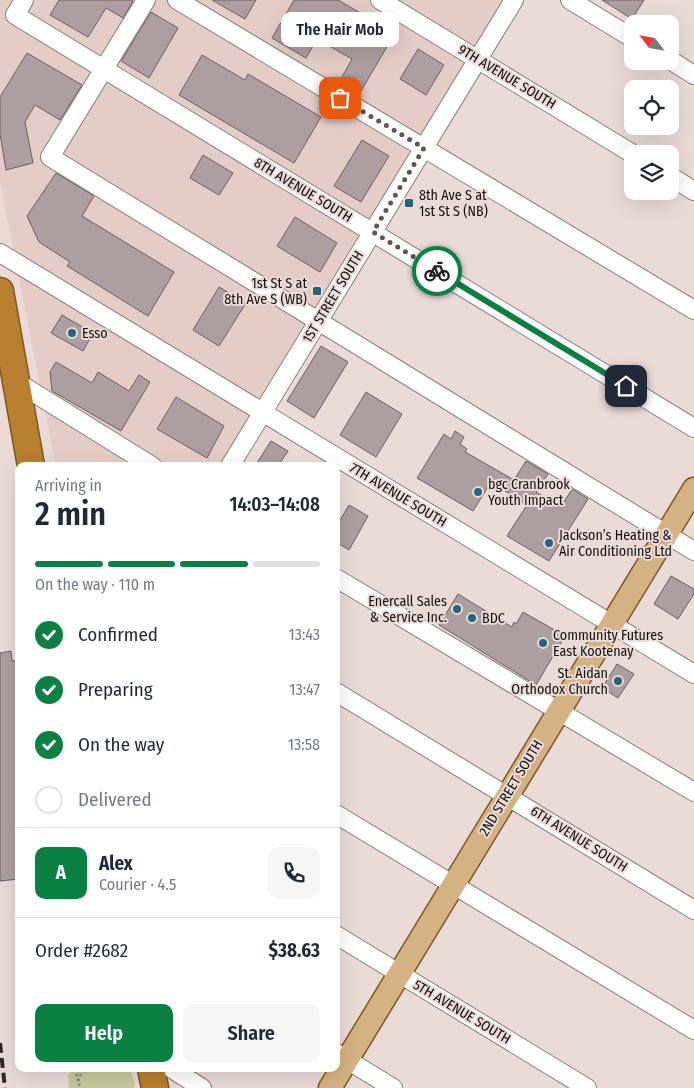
<!DOCTYPE html>
<meta charset="utf-8">
<style>
:root{--surface:#fff;--page:#f6f6f7;--text:#1f2937;--muted:#747a83;--line:#e0e1e3;--accent:#0b8043}
body{margin:0;font-family:"Fira Sans Condensed",sans-serif;background:var(--page);color:var(--text);height:100vh;display:flex;flex-direction:column;font-size:19px;white-space:nowrap}
*{box-sizing:border-box;margin:0}
p{font-size:16px;color:var(--muted)}
.icon{flex:none;width:28px;height:28px;fill:none;stroke:currentColor;stroke-width:2;stroke-linecap:round;stroke-linejoin:round}
.map{position:relative;flex:1;overflow:hidden}
.drawer{position:absolute;left:15px;top:462px;width:325px;height:610px;display:flex;flex-direction:column;background:var(--surface);border-radius:10px;box-shadow:0 5px 20px #0002}
.drawer>*{flex:none}
.needle{width:32px;rotate:301deg}
.tools{position:absolute;left:624px;top:15px;display:grid;gap:10px}
.tools a{display:grid;place-items:center;width:55px;height:55px;border-radius:10px;background:var(--surface);box-shadow:0 5px 20px #0002;font-size:25px}
.pin{position:absolute;display:grid;place-items:center;width:42px;height:42px;color:#fff;margin:-21px;border-radius:10px;box-shadow:0 2px 8px #0006}
.courier{position:absolute;display:grid;place-items:center;width:50px;height:50px;margin:-25px;border:4px solid #0b8043;border-radius:50%;background:#fff;color:#222;box-shadow:0 1px 6px #0007}
.bubble{position:absolute;height:35px;border-radius:10px;background:var(--surface);box-shadow:0 5px 20px #0002;font-size:16px;font-weight:600;line-height:35px;text-align:center}
.headline em{font-style:normal;font-weight:600}
.headline div{display:flex;flex-direction:column-reverse}
.headline{display:flex;align-items:center;justify-content:space-between;height:85px;padding:0 20px}
h1{font-size:32px;font-weight:600;line-height:38px}
.bar{display:grid;grid-template-columns:repeat(4,1fr);gap:8px 5px;align-content:center;height:60px;padding:0 20px}
.bar i{height:6px;border-radius:4px;background:var(--line)}
.bar .on{background:var(--accent)}
.bar p{grid-column:span 4}
.line{display:flex;align-items:center;gap:12px;padding:0 20px;border-top:1px solid var(--line)}
.line div{flex:1}
.round{display:grid;place-items:center;flex:none;width:52px;height:52px;border-radius:10px;background:var(--page)}
ol{padding:0 20px;list-style:none}
li{display:flex;align-items:center;gap:15px;height:55px}
li p{margin-inline-start:auto}
li .icon{padding:5px;border-radius:50%;background:var(--accent);color:#fff;stroke-width:4}
li:last-child{color:var(--muted)}
li i{width:28px;height:28px;border:2px solid var(--line);border-radius:50%}
.action{display:flex;gap:10px;margin-top:auto;padding:10px 20px}
.action a{flex:1;height:58px;border-radius:10px;background:var(--accent);color:#fff;font-size:20px;font-weight:600;line-height:58px;text-align:center}
.action a+a{background:var(--page);color:var(--text)}
.map>svg:first-child{display:block}
</style>
<div class="map">
<svg width="694" height="1088" viewBox="0 0 694 1088">
<rect width="100%" height="100%" fill="#eadbd7"/>
<path fill="#e4cdc6" d="M0 0H504L221 466H56L0 182Z"/>
<path fill="#c9c89e" d="M74 1069H130L135 1083 134 1088H69L68 1075Z"/>
<path fill="#ad9ea1" stroke="#6c5f62" d="M59 0H131L133 1 123 18 106 8 88 37 50 15Z
M212 0H256L245 19Z
M294 0H338L395 33 358 96 338 84 352 59 317 39 306 58 272 38Z
M602 0H644L632 19Z
M151 12 178 28 149 78 121 61Z
M418 49 444 65 426 95 400 79Z
M27 53 82 85 60 120 35 105 25 122 33 163 6 170 0 134V97Z
M202 55 245 80 248 74 321 117 294 163 179 95Z
M362 140 389 156 361 202 334 186Z
M203 155 233 173 219 195 190 178Z
M56 173 94 196 82 216 174 272 148 316 67 266 70 262 39 242 27 216Z
M295 217 337 243 320 272 277 246Z
M219 287 246 303 219 346 193 330Z
M62 315 93 333 83 351 51 333Z
M321 346 348 362 314 418 287 401Z
M56 362 92 383 98 372 129 391 139 375 150 382 121 431 52 391 50 372Z
M366 392 402 414 376 457 340 435Z
M176 397 224 426 207 458 157 429Z
M455 431 464 437 460 444 467 449 465 452 514 480 526 461 548 474 536 492 561 507 572 489 588 499 549 561 507 536 527 505 491 482 473 511 417 478 444 434 451 439Z
M271 441 288 451 278 466H255Z
M349 505 368 516 349 550 336 542V527Z
M671 576 694 589V594L678 619 654 604Z
M458 594 512 627 514 622 516 624 523 612 565 636 536 685 439 625Z
M11 651 12 661 18 660 19 668V879L0 881V653Z
M617 664 634 674 618 698 602 688Z"/>
<g fill="none" stroke-linecap="round" stroke-linejoin="round">
<g stroke="#897c77" stroke-width="20">
<path id="minor" d="M24 0 15 15 694 428
M146 0 50 157 694 551
M177 0 694 310
M380 0 633 154
M570 0 632 38
M670 60 694 75
M670 176 694 191
M0 253 694 674
M15 381 152 466
M230 466 514 0
M336 578 694 792
M336 692 694 910
M336 814 694 1030
M336 935 587 1088
M336 1053 393 1088
M172 1069 202 1088"/>
</g>
<g stroke="#7e5823" stroke-width="25">
<path id="major" d="M330 1088 694 489"/>
</g>
<g stroke="#7e5823" stroke-width="29">
<path id="highway" d="M0 291 31 466
M151 1069 155 1088"/>
</g>
<path stroke="#8c817e" stroke-width="2.5" stroke-dasharray="2.5 2.5" stroke-linecap="butt" d="M75 1069 80 1088
M78 1081 83 1069"/>
<use href="#minor" stroke="#fff" stroke-width="18"/>
<use href="#major" stroke="#d4b282" stroke-width="22"/>
<use href="#highway" stroke="#b77f2e" stroke-width="26"/>
<path stroke="#2e2827" stroke-width="4" stroke-dasharray="10 5" stroke-linecap="butt" d="M0 1043 5 1088"/>
</g>
<g fill="none" stroke-linecap="round" stroke-linejoin="round">
<path stroke="#5f5654" stroke-width="5" stroke-dasharray="0 9" d="M340 98 424 148 373 232 437 271"/>
<path stroke="#0b8043" stroke-width="6" d="M437 271 626 386"/>
</g>
<g fill="#27647b" stroke="#eadbd7" stroke-width="2">
<rect x="404" y="198" width="10" height="10" rx="2.5"/>
<rect x="312" y="286" width="10" height="10" rx="2.5"/>
<circle cx="72" cy="333" r="5"/>
<circle cx="478" cy="492" r="5"/>
<circle cx="549" cy="543" r="5"/>
<circle cx="457" cy="609" r="5"/>
<circle cx="472" cy="618" r="5"/>
<circle cx="543" cy="643" r="5"/>
<circle cx="618" cy="681" r="5"/>
</g>
<g text-anchor="middle" dominant-baseline="central" stroke-width="4" stroke-linejoin="round" paint-order="stroke">
<g font-size="14" fill="#140f0e" stroke="#eadbd7">
<text transform="translate(507 77) rotate(31)">9TH AVENUE SOUTH</text>
<text transform="translate(303 190) rotate(31)">8TH AVENUE SOUTH</text>
<text transform="translate(333 297) rotate(-59)">1ST STREET SOUTH</text>
<text transform="translate(398 495) rotate(31)">7TH AVENUE SOUTH</text>
<text transform="translate(511 788) rotate(-59)">2ND STREET SOUTH</text>
<text transform="translate(579 839) rotate(32)">6TH AVENUE SOUTH</text>
<text transform="translate(462 1012) rotate(31)">5TH AVENUE SOUTH</text>
</g>
<g font-size="14" fill="#140f0e" stroke="#eadbd7" text-anchor="start">
<text x="419" y="195">8th Ave S at<tspan x="419" dy="16">1st St S (NB)</tspan></text>
<text x="307" y="283" text-anchor="end">1st St S at<tspan x="307" dy="16">8th Ave S (WB)</tspan></text>
<text x="82" y="333">Esso</text>
<text x="488" y="484">bgc Cranbrook<tspan x="488" dy="16">Youth Impact</tspan></text>
<text x="559" y="535">Jackson’s Heating &amp;<tspan x="559" dy="16">Air Conditioning Ltd</tspan></text>
<text x="447" y="601" text-anchor="end">Enercall Sales<tspan x="447" dy="16">&amp; Service Inc.</tspan></text>
<text x="482" y="618">BDC</text>
<text x="553" y="635">Community Futures<tspan x="553" dy="16">East Kootenay</tspan></text>
<text x="608" y="673" text-anchor="end">St. Aidan<tspan x="608" dy="16">Orthodox Church</tspan></text>
</g>
</g>
</svg>
<div class="tools">
<a><svg class="needle" viewBox="-14 -14 28 28"><path d="M0-13l5 13h-10z" fill="#e53935"/><path d="M0 13l5-13h-10z" fill="#747a83"/></svg></a>
<a><svg class="icon" aria-label="locate" viewBox="0 0 24 24"><circle cx="12" cy="12" r="6"/><path d="M12 2v4M12 18v4M2 12h4M18 12h4"/></svg></a>
<a><svg class="icon" aria-label="layers" viewBox="0 0 24 24"><path d="M12 4l9 5-9 5-9-5zM3 14l9 5 9-5"/></svg></a>
</div>
<div class="pin" style="left:340px;top:98px;background:#ea580c"><svg class="icon" aria-label="bag" viewBox="0 0 24 24"><path d="M5 8h14l-1 12H6zM9 8a3 3 0 0 1 6 0"/></svg></div>
<div class="pin" style="left:626px;top:386px;background:#1f2937"><svg class="icon" aria-label="home" viewBox="0 0 24 24"><path d="M3 11l9-7 9 7M6 9v11h12V9"/></svg></div>
<div class="courier" style="left:437px;top:271px"><svg class="icon" aria-label="bike" viewBox="0 0 24 24"><circle cx="6" cy="16" r="4"/><circle cx="18" cy="16" r="4"/><path d="M6 16l4-8h5l3 8M10 8l3 8H6M13 5h3"/></svg></div>
<div class="bubble" style="left:281px;top:12px;width:118px">The Hair Mob</div>
<section class="drawer">
<div class="headline"><div><h1>2 min</h1><p>Arriving in</p></div><em>14:03–14:08</em></div>
<div class="bar"><i class="on"></i><i class="on"></i><i class="on"></i><i></i><p>On the way · 110 m</p></div>
<ol>
<li><svg class="icon" aria-label="check" viewBox="0 0 24 24"><path d="M5 12l5 5 9-10"/></svg>Confirmed<p>13:43</p></li>
<li><svg class="icon" aria-label="check" viewBox="0 0 24 24"><path d="M5 12l5 5 9-10"/></svg>Preparing<p>13:47</p></li>
<li><svg class="icon" aria-label="check" viewBox="0 0 24 24"><path d="M5 12l5 5 9-10"/></svg>On the way<p>13:58</p></li>
<li><i></i>Delivered</li>
</ol>
<div class="line" style="height:90px"><b class="round" style="background:var(--accent);color:#fff">A</b><div><b>Alex</b><p>Courier · 4.5</p></div><a class="round"><svg class="icon" aria-label="phone" viewBox="0 0 24 24"><path d="M5 4h4l2 5-3 2q2 4 5 5l2-3 5 2v4C11 20 4 13 5 4z"/></svg></a></div>
<div class="line" style="height:65px"><div>Order #2682</div><b>$38.63</b></div>
<div class="action"><a>Help</a><a>Share</a></div>
</section>
</div>
